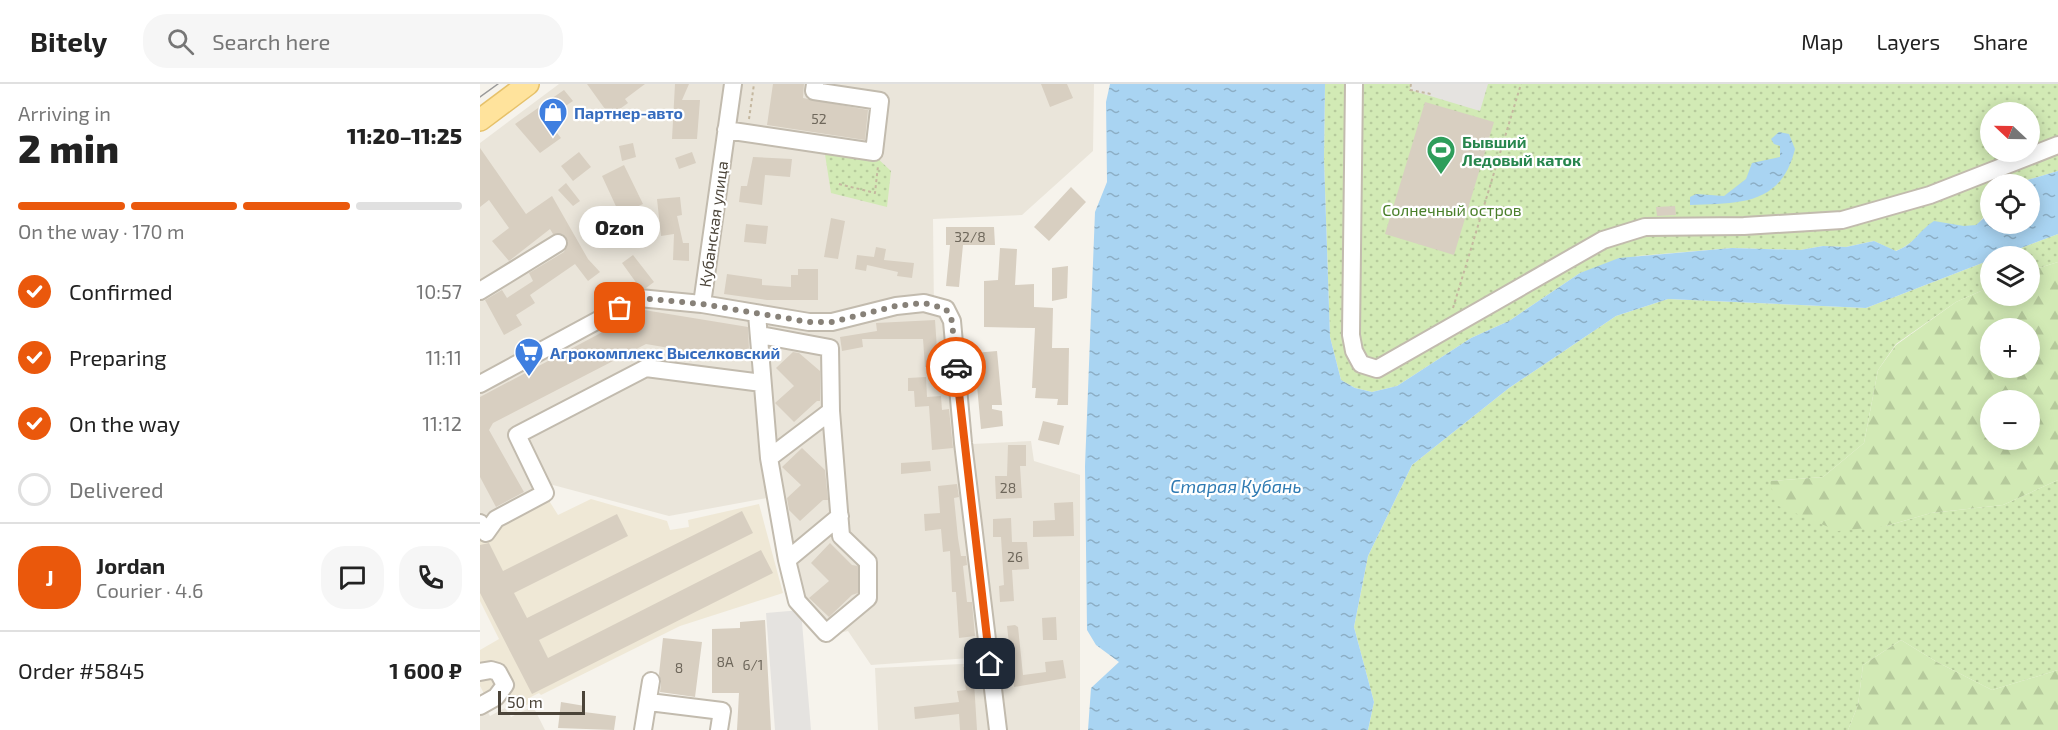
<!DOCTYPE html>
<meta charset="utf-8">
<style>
:root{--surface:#fff;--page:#f6f6f6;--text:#222;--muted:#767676;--line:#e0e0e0;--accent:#ea580c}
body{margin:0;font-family:"Exo 2",sans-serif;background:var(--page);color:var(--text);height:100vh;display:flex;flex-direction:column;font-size:22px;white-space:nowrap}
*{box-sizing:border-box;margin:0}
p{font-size:20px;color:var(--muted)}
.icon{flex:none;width:33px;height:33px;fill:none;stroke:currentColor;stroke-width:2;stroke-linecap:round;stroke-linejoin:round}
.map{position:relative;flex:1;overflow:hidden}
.details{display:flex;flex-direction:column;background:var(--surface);width:480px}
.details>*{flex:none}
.needle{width:39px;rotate:292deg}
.tools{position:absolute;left:1500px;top:18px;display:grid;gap:12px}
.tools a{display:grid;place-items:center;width:60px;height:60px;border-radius:50%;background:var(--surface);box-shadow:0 3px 15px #0003;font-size:30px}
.scale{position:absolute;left:18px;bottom:15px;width:87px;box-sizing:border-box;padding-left:6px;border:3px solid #4b4439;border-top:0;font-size:16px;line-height:21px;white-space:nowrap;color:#4b4439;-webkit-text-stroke:4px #fff;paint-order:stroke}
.pin{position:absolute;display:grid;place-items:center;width:51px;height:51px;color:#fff;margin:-26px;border-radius:12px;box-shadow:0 3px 9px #0006}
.courier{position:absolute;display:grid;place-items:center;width:60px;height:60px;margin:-30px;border:4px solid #ea580c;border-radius:50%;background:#fff;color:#222;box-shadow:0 2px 8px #0007}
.bubble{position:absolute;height:42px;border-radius:21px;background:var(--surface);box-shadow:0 3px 15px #0003;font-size:20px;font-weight:800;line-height:42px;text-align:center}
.head em{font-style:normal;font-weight:800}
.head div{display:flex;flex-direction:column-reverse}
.head{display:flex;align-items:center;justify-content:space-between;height:102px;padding:0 18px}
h1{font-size:39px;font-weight:800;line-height:45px}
.bar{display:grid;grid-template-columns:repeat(4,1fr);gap:9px 6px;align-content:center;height:72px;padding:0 18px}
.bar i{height:8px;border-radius:4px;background:var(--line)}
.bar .active{background:var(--accent)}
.bar p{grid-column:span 4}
.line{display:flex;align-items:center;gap:15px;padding:0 18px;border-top:2px solid var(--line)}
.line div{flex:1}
.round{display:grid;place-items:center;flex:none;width:63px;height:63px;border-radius:24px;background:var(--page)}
ol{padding:0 18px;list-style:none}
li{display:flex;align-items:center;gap:18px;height:66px}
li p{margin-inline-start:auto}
li .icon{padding:6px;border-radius:50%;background:var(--accent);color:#fff;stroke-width:4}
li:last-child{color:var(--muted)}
li i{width:33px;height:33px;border:3px solid var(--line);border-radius:50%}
header{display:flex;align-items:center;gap:36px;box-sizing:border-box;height:84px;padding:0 30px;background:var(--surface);border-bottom:2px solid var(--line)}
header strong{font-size:28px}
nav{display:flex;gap:33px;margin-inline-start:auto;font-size:21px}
.search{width:420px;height:54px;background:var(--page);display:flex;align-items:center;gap:15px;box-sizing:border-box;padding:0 21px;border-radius:24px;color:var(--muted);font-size:22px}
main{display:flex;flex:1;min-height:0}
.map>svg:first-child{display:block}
</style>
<header>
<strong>Bitely</strong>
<div class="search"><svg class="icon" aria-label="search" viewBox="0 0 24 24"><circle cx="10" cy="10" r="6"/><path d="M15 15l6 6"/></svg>Search here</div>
<nav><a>Map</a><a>Layers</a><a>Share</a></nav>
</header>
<main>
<section class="details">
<div class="head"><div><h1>2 min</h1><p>Arriving in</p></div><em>11:20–11:25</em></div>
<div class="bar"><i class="active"></i><i class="active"></i><i class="active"></i><i></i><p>On the way · 170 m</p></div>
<ol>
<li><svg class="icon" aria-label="check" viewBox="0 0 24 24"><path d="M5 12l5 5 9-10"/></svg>Confirmed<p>10:57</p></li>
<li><svg class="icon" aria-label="check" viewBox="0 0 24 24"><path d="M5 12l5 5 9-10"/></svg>Preparing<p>11:11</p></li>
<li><svg class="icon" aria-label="check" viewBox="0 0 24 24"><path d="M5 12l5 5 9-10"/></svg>On the way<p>11:12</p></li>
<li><i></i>Delivered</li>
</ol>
<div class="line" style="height:108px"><b class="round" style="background:var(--accent);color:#fff">J</b><div><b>Jordan</b><p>Courier · 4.6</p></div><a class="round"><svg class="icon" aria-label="chat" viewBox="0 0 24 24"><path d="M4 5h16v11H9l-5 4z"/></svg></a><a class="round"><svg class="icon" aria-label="phone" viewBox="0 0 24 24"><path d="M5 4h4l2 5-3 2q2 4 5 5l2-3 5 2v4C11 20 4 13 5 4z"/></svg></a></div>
<div class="line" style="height:78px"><div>Order #5845</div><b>1 600 ₽</b></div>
</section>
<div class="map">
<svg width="1578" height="646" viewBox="0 0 1578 646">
<defs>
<pattern id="grass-dots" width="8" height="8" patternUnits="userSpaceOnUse" patternTransform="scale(1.5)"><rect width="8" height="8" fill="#d2eab5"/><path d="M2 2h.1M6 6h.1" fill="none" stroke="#b6ca9c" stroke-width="1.8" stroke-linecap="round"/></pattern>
<pattern id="forest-firs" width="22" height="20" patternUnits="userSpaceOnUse" patternTransform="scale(1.5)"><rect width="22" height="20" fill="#d2eab5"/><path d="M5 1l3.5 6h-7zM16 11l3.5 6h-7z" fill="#b6ca9c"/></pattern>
<pattern id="water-ripples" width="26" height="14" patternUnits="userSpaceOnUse" patternTransform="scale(1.5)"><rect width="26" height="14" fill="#a9d4f2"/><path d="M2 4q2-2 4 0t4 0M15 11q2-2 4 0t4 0" fill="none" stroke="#8caec5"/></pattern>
</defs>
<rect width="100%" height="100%" fill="#f6f3ec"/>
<path fill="#eae5da" d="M79 0H614L613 67 542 131 453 135 454 229 467 238 504 573 391 581 368 547 346 552 312 514 287 414 189 432 73 401 0 441V59Z
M551 357 554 377 600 391V646H525L492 360Z
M504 579 512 646H398L395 584Z
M0 613 10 632 25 624 31 633 53 622 65 646H0Z"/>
<path fill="#efe8d6" d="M68 415 78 431 111 415 187 437 190 446 209 443 208 436 279 420 303 509 200 542 61 611 59 609 49 614 50 619 36 627 31 624 24 613 10 621 0 602V566L19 555 0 517V456L24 437Z"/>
<path fill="url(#grass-dots)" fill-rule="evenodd" d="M845 0H1578V87L1534 100H1510C1510 116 1508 130 1496 142 1476 143 1459 144 1440 152 1430 157 1428 163 1415 167L1394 157 1366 163 1343 162 1320 166 1252 164 1158 172 1100 189 1029 237 991 254 917 302 892 308 875 304 861 296 850 253 844 75ZM1510 28H1550V68H1510Z
M344 64 395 72 411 87 407 123 351 109Z
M1578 150V178L1550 187V172H1520Z
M1510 176V203L1476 218 1416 260 1398 286 1384 359 1343 393 1290 397 1406 442 1451 429 1523 421 1578 396V586L1512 606 1457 578 1421 556 1383 581 1378 621 1368 646H888L894 618 874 543 888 472 932 381 1029 304 1136 232 1188 215 1386 224Z"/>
<path fill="url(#forest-firs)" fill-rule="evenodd" d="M1578 178V396L1523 421 1451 429 1406 442 1358 447 1296 421 1290 397 1343 393 1384 359 1398 286 1416 261 1476 218 1510 203V212H1550V187ZM1510 244H1550V284H1510ZM1510 316H1550V356H1510Z
M1421 556 1457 578 1512 606 1578 586V646H1368L1378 621 1383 581Z"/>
<path fill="#e5e3e0" d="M931 0H1008L1000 27 930 6Z
M321 526 331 646H295L286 529Z"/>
<path fill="url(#water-ripples)" d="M630 0H845L844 75 850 253 861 296 875 304 892 308 917 302 991 254 1029 237 1100 189 1139 174 1252 164 1320 166 1343 162 1366 163 1394 157 1416 167C1435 160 1438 147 1454 137L1484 142 1496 141 1504 134 1510 117V140H1550V100H1534L1578 87V150L1520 172H1510V176L1386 224 1188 215 1136 232 1029 304 932 381 888 472 874 543 894 618 888 646H608L611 604 639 578 616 561 607 546 605 382 615 128 627 98 626 18Z
M1299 48 1309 50 1315 65C1301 122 1259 119 1210 121V113L1216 110 1244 112 1266 95 1272 79 1300 73V62L1294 60 1291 55Z"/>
<path fill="#d8cfc1" d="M107 0H165L145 15 148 19 130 32Z
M195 0H209L202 16H220L217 55H192Z
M293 0H324L323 14 388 26 385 56 287 41Z
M561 0H587L593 14 570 23Z
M84 6 93 17 66 35 81 54 60 69 35 40Z
M945 18 1014 38 974 171 905 150Z
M153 59 156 73 142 77 139 62Z
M0 64 46 130 72 112 108 175 120 188 108 197 95 180 50 211 55 219 36 231 42 241 24 251 5 216 22 206 27 214 53 197 49 189 84 168 88 158 83 150H73L70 145 29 177 12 157 29 144 9 116 0 123Z
M99 68 111 83 93 97 81 82Z
M212 68 216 79 199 85 195 74Z
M273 73 312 75 310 93 285 91 282 121 259 118 261 102H267Z
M144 81 163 120 140 131 122 92Z
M86 99 100 117 93 122 78 106Z
M591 103 606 118 569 157 554 143Z
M200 113 202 131 197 132 203 159H209V177L193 176 194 150 181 152 177 115Z
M1195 122 1196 131 1177 132 1176 123Z
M118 132 134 149 125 158 109 140Z
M351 134 365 137 358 175 344 173Z
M266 140 288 142 286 160 264 158Z
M466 143H514L515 161H483L479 203 466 202 470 161H466Z
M396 163 406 165 404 176 434 179 432 194 417 192 418 188 387 181 386 187 375 185 377 171 394 173Z
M520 164 537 165 535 201 554 200V223L573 224 572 264H589L588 321H577L578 315 555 314 556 304H552L555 244 504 243V197L518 196Z
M153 171 174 198 166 204H160L142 179Z
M588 182 587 214 572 217V184Z
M318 185H338V216H287L244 210 247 190 282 195V201L311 203V191H318Z
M164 226 268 243 269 265 259 276 166 260 13 339 9 346 44 408 16 423 0 393V313Z
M455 236 457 265 464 264 465 281 445 283 443 255H382L383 263 362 267 360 253 397 247 396 239Z
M517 267 522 321H512V325L522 327 523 342 501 345 494 269Z
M313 268 319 269 340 287V317H337L314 338 295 319 314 302 296 284Z
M446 293 447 313 461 312 462 326 469 325 473 364 452 366 449 322 435 323 434 307H428V294Z
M563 337 584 342 579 361 558 356Z
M528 361H546V382H540L542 414 516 415 515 392H527Z
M322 364 345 386 348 416H343L320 437 309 426 307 414 321 401 302 383Z
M450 377 451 387 421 390V379Z
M477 400 479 413 474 414 478 454 481 472H486L487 481 483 482 487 518H492L495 552 479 554 476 508H472L470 467 463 468 461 445 445 447 444 430 460 429 458 402Z
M593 418 594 452 553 453V437L575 436 574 419Z
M262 427 273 449 59 556 68 574 281 466 293 489 52 610 0 509V461L9 459 23 487 137 430 148 452 34 509 47 534Z
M531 434 532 458H547L549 485 532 486 534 517 520 518 519 502 524 501 521 453H513V435Z
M350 459 372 481 378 482V509L372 511 349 533 329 514 349 497 331 479Z
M576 533 577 556H563L562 534Z
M285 536 291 646H257L259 609H232V545L260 544V538Z
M535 541 538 543 543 591 566 588 565 578 583 576 586 594 534 603 532 588 526 589 524 570 530 569 527 542Z
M183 554 222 558 215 613 180 608 181 598 179 590Z
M493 582 497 646H480L479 630 435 635 434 623 479 618 477 607 486 606 483 583Z
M81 618 105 622 104 628 136 632 134 646 78 644Z"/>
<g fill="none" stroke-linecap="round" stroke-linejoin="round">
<g stroke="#c2bbae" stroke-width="20">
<path id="minor" d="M253 0 222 220 329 238H352L416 222 444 219 466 225 472 237 483 359 518 646
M874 0 871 251 874 267 881 280 897 285 1123 156 1165 143 1264 142 1362 136 1450 111 1578 61
M246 46 394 68 400 17 334 7 335 0
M0 207 78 159
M277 230 289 374 307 476 317 517 346 549 388 514V478L361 452 351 327 350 264 280 251
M0 300 159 214 222 220
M289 374 351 327
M0 439 6 449 16 435 65 409 37 351 166 284 282 299
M307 476 360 432
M0 588 11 586 18 588 25 601 16 613 0 622
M169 618 242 627 239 646
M163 646 171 597"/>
</g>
<g stroke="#e6c16a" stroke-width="24">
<path id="major" d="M0 36 48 0"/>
</g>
<path stroke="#c4b79f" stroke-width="2" stroke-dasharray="3 3" stroke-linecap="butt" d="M931 0 930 6 951 10
M269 35 274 0
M359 100 395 109 398 82
M973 224 1041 0"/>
<use href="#minor" stroke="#fff" stroke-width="16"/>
<use href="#major" stroke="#ffe39c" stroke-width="21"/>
<path stroke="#9a9a9a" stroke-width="1.5" d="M0 13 18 0"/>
</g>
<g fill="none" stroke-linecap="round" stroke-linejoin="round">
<path stroke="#878178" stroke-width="6" stroke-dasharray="0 10.8" d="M140 224 159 214 222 220 329 238H352L416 222 444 219 466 225 472 237 476 283"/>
<path stroke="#ea580c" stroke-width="8" d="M476 283 510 580"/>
</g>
<defs>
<g id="shop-pin" transform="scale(1.5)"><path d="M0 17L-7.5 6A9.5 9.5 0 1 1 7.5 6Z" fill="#3f7fe0" stroke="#fff"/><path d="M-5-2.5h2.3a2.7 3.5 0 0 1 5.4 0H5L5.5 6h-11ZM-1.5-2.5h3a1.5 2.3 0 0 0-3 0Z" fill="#fff"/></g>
<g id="stadium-pin" transform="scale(1.5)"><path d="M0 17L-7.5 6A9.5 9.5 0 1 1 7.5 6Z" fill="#2e9e5b" stroke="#fff"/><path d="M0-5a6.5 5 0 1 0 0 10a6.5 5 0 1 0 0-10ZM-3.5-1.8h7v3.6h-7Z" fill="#fff"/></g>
<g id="supermarket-pin" transform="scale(1.5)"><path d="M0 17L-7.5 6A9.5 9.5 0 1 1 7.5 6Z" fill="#3f7fe0" stroke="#fff"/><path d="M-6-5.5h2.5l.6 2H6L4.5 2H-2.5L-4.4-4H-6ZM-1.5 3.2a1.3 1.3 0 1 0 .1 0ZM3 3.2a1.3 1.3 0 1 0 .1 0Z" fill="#fff"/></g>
</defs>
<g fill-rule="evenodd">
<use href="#shop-pin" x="73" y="28"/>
<use href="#stadium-pin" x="961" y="66"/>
<use href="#supermarket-pin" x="49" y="268"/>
</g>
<g text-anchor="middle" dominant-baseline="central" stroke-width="4.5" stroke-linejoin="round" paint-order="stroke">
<g font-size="14" fill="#6e675b">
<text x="339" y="34">52</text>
<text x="490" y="152">32/8</text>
<text x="528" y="403">28</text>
<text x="535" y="472">26</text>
<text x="245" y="577">8А</text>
<text x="273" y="580">6/1</text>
<text x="199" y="583">8</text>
</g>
<g font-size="16" font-weight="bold" fill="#366cbe" stroke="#fff" text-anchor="start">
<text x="94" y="28">Партнер-авто</text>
<text x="70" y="268">Агрокомплекс Выселковский</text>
</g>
<g font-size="16" font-weight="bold" fill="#27864d" stroke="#fff" text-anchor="start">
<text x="982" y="57">Бывший<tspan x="982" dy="18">Ледовый каток</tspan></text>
</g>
<g font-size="16" fill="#4a7f2a" stroke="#fff">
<text x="972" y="125">Солнечный остров</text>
</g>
<g font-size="16" fill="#4b4439" stroke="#fff">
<text transform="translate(233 140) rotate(-82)">Кубанская улица</text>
</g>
<g font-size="18" font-style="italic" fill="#2e7ab2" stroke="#fff">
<text x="756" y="402">Старая Кубань</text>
</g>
</g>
</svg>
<div class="tools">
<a><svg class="needle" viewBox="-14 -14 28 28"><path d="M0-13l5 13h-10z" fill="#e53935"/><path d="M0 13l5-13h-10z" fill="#767676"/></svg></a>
<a><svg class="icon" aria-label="locate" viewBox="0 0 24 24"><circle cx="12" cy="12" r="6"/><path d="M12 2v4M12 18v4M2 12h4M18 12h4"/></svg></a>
<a><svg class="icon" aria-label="layers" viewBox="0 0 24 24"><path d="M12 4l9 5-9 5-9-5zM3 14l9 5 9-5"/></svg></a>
<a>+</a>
<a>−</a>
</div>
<div class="scale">50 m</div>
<div class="pin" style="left:140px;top:224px;background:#ea580c"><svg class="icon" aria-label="bag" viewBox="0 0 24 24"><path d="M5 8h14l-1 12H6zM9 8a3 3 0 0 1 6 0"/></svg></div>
<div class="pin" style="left:510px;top:580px;background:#1f2937"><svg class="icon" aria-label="home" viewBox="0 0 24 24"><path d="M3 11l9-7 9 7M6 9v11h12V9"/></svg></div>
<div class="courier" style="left:476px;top:283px"><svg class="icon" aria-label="car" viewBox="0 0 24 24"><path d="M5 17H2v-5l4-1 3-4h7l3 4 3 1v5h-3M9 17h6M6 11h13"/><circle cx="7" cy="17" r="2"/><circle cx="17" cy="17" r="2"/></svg></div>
<div class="bubble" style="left:99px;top:122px;width:81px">Ozon</div>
</div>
</main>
